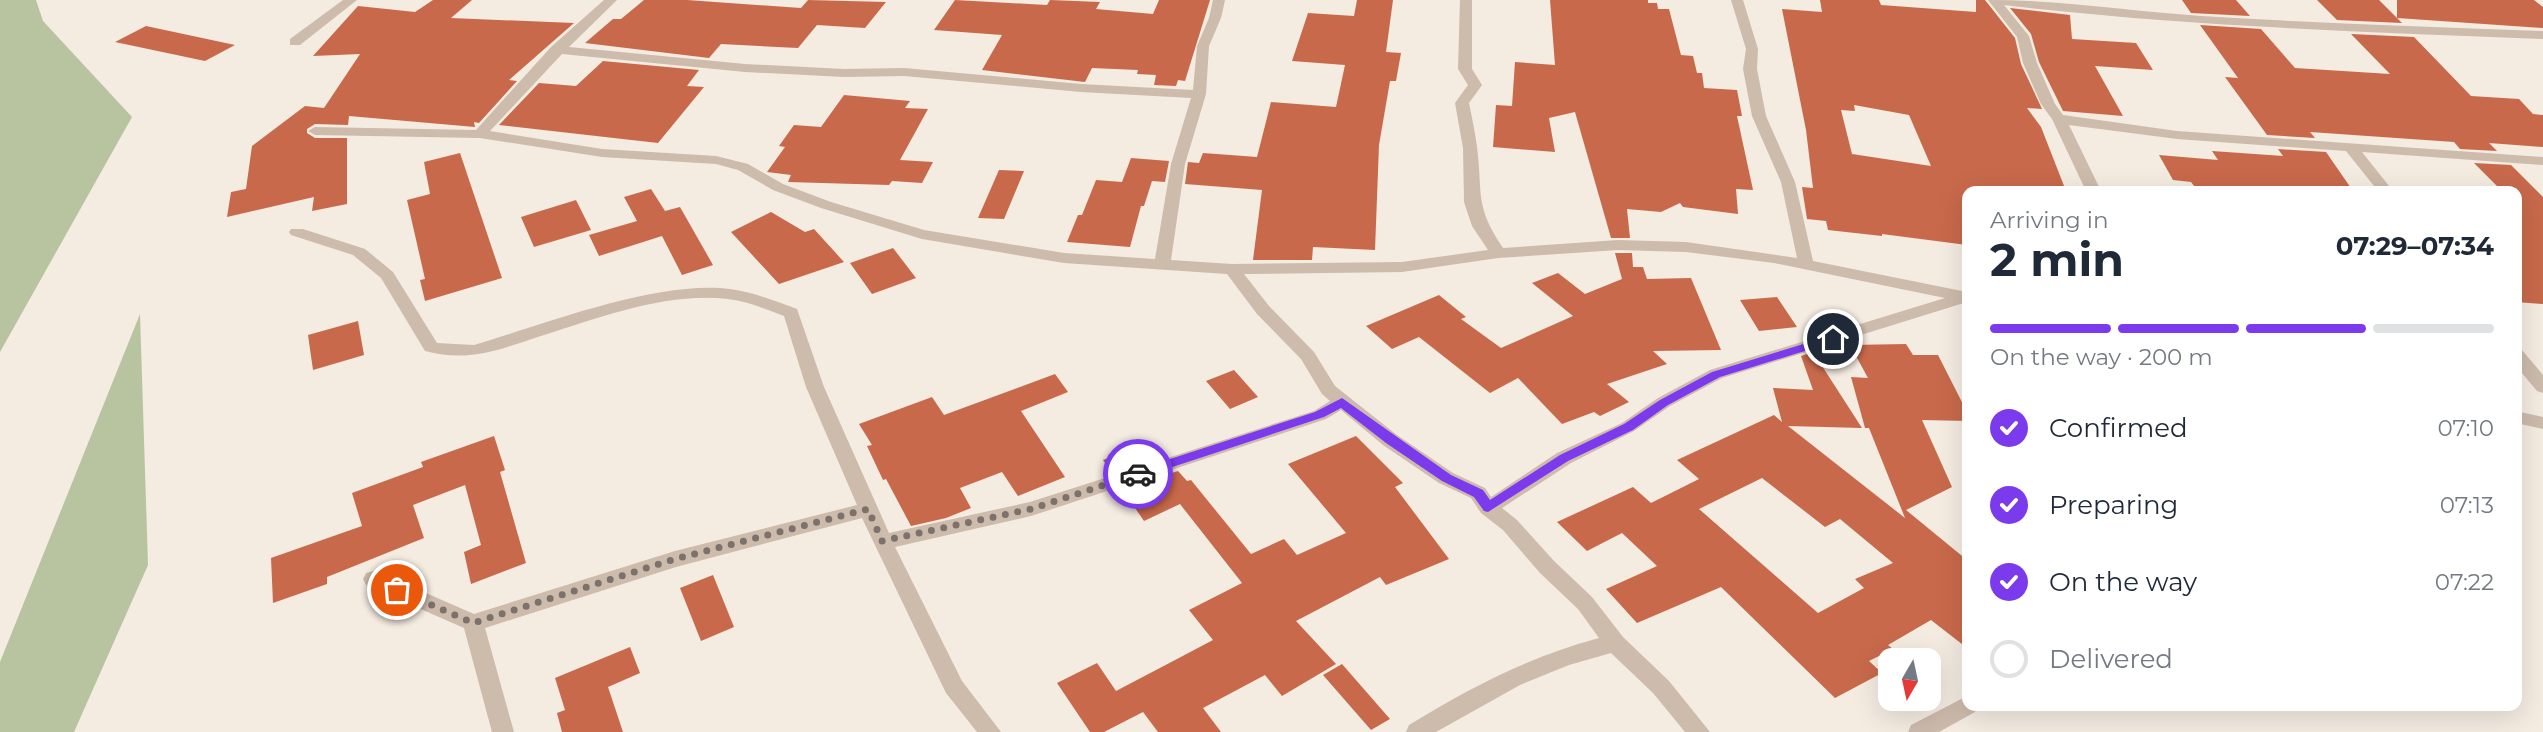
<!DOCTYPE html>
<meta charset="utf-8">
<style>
:root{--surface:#fff;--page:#f2f2f3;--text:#1f2937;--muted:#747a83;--line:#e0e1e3;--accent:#7c3aed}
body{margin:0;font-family:Montserrat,sans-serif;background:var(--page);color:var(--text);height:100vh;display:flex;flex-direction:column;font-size:26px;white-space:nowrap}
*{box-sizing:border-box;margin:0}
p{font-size:23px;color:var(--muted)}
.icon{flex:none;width:38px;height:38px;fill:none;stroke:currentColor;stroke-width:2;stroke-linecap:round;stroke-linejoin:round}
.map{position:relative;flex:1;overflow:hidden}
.sheet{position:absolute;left:1962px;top:186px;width:560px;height:525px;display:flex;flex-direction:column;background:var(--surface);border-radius:14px;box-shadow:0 7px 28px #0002}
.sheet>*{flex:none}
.needle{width:46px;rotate:189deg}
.fabs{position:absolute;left:1878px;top:648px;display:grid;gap:14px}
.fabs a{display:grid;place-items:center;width:63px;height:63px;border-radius:14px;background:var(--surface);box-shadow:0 7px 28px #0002;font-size:35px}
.pin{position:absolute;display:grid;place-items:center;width:60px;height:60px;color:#fff;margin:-30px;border:4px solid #fff;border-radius:50%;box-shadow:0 2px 7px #0007}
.courier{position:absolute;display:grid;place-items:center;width:70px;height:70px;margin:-35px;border:5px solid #7c3aed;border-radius:50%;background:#fff;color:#222;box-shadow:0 2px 9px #0007}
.head em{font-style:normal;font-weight:700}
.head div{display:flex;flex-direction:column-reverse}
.head{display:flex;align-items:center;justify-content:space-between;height:119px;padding:0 28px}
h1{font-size:46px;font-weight:700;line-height:52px}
.bar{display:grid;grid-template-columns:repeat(4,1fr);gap:10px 7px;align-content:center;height:84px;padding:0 28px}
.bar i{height:9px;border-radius:5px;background:var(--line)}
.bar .selected{background:var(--accent)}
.bar p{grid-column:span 4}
ol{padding:0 28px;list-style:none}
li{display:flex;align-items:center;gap:21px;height:77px}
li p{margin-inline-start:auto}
li .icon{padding:7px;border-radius:50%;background:var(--accent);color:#fff;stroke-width:4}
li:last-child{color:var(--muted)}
li i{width:38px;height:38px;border:4px solid var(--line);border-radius:50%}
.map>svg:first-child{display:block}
</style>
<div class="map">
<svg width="2543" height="732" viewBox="0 0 2543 732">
<rect width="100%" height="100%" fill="#f4ebe1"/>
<path fill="#b8c4a0" d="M0 0H36L43 21 132 117 0 352Z
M140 314 148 565 74 732H0V662Z"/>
<path fill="#c8694b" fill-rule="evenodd" d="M433 0H472L451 18 574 23 509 80 517 81 479 123 474 122 475 127 349 116 348 125 315 124 307 129V133L315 138H347V204L312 211 314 197 227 217 231 192 246 189 252 146 305 106 324 108 360 54 313 56 358 6 415 12Z
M644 0H687L801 8 808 0 886 2 865 28 817 25 798 48 721 44 709 58 585 43 613 19H621Z
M955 0 1047 5 1050 0 1100 2 1096 9 1153 14 1159 0H1210L1185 81 1178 80 1176 86 1154 85 1156 75 1137 74 1138 70 1092 68 1085 82 982 70 1002 35 934 30Z
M1357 0H1393L1386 52 1401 53 1396 81H1390L1379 145 1375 250 1313 247 1312 260H1253L1262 190 1185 184 1188 162 1199 163 1203 153 1257 157 1271 102 1336 107 1345 65 1292 61 1308 13 1354 16Z
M1550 0H1648V3H1657L1658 9H1669L1681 55 1693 56 1697 73H1702L1704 88 1737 90 1742 116H1737L1753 190 1736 189 1738 214 1683 207 1680 203 1661 212 1627 209 1630 238H1611L1575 112 1549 118 1555 152 1493 147 1496 105 1512 106 1515 62 1555 65Z
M1820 0H1879L1881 5 1976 12V0H1985L2015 38 2021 64 2042 109 2027 108 2041 127 2066 191H1967V245L1882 234V236L1828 230 1826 221 1807 219 1802 187 1813 188 1806 130 1782 9 1822 12ZM1854 105 1909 115 1931 166 1852 154 1841 110 1855 111Z
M2182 0H2236L2250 16 2191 13Z
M2317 0H2379L2402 23 2337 20Z
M2397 0H2534L2543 7V28L2397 18Z
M2010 8 2070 15 2072 39 2136 43 2153 70 2095 66 2123 116 2063 111 2039 62 2031 34Z
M2200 25 2261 29 2295 68 2390 74 2351 34 2414 37 2471 96 2519 99 2533 114 2543 115V147L2489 143 2497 151 2460 149 2454 142 2310 132 2315 138 2267 135 2225 77 2238 78Z
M146 26 235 45 205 61 115 42Z
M603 61 699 70 687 86 704 87 658 143 499 125 539 83 576 86Z
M844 95 910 101 905 108 928 109 900 160 933 162 922 183 892 181 889 185 788 182 791 175 767 172 785 147 779 146 794 125 821 127Z
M2278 149 2326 152 2353 191H2198L2191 182 2173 180 2159 155 2218 160 2212 151 2283 156Z
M460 153 502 278 425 301 420 280 425 279 407 200 430 194 424 162Z
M1131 158 1169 161 1165 182 1152 181 1144 206H1141L1130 247 1067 242 1078 215H1082L1096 180 1122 182Z
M2474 163 2511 165 2543 197V304L2516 302V191H2502Z
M999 170 1024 171 1004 219 978 218Z
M651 189 665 211 680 207 713 265 682 275 662 236 599 256 589 235 637 221 624 197Z
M576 200 591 230 534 247 521 217Z
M771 212 805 232 814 229 844 262 779 284 731 232Z
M893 248 916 278 872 294 850 263Z
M1615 253H1632L1633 267H1643L1647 279 1691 278 1721 350 1653 351 1667 364 1607 384 1629 402 1600 416 1594 412 1562 424 1518 378 1490 393 1419 337 1392 349 1366 326 1439 295 1466 317 1461 319 1501 348 1573 316 1532 283 1558 273 1585 294 1622 279Z
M1777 297 1797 327 1759 331 1740 300Z
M358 321 364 355 313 370 308 335Z
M1906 344 1913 355H1938L1967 412V421L1922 420 1952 487 1906 510 1967 560V648L1931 620 1888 645 1893 649 1869 661 1882 673 1835 698 1721 587 1637 623 1606 589 1657 566 1622 533 1587 551 1557 522 1633 487 1651 503 1699 479 1677 460 1774 415 1782 422 1773 388 1813 390 1801 356 1813 352 1862 428 1788 426 1905 518 1869 428H1865L1851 377 1868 378 1850 345ZM1762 478 1825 527 1840 519 1893 563 1855 579 1864 588 1818 613 1699 509Z
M1234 370 1258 397 1230 409 1206 381Z
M1055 374 1068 392 1021 411 1065 477 1018 496 1002 472 960 488 971 508 946 518 911 526 886 479 883 480 867 446 872 445 859 424 932 397 944 415Z
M494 436 505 470 500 472 526 563 471 584 464 552 481 545 465 485 413 505 424 538 327 577V584L273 603 271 558 362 526 352 493 423 467 421 462Z
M1356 436 1403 483 1395 487 1449 559 1386 585 1380 577 1296 621 1336 664 1282 696 1265 675 1203 708 1221 732H1158L1143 712 1104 732H1090L1057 683 1097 663 1116 691 1177 659 1213 640 1189 610 1242 583 1180 504 1144 521 1122 489 1178 471 1187 481 1191 480 1251 554 1284 539 1297 555 1346 533 1288 464Z
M1153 442 1165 456 1112 473 1103 460Z
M713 575 734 627 701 641 680 588Z
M630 647 640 673 608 687 623 732H562L557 713 565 710 555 678Z
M1342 664 1390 719 1371 730 1323 675Z"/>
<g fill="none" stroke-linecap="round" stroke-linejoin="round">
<path fill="#cdbbac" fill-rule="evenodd" d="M343 0H357L300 45H290V39Z
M604 0H617L569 47 745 64 844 69 904 68 1081 84 1193 90 1197 46 1209 18 1213 0H1225L1221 18 1209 46 1206 94 1185 164 1171 260 1232 264 1402 262 1488 250 1472 226 1464 202 1463 148 1455 103 1468 85 1458 69 1460 0H1472V69L1482 85 1469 103C1472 118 1475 132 1477 147 1483 194 1474 205 1503 248L1618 240 1686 242 1797 258 1781 182 1752 116 1743 69 1746 49 1731 0H1743L1758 49 1757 69 1766 116 1795 182 1813 261 1967 292V302L1722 378 1670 406 1634 431 1571 463 1502 508 1517 520 1554 561 1592 597 1623 637 1669 681 1710 732H1685L1653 693 1611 653 1569 665 1520 685 1436 732H1406L1409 725C1469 688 1531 656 1599 638L1578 609 1540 573 1503 530 1481 513 1471 498 1439 483 1383 445 1341 410 1326 419 1031 516 895 547 962 681 1001 732H977L946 693 862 518 676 567 485 628 514 732H492L464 628 366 585 363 579 366 573 373 571 380 573 474 614 675 551 857 505 806 387 784 316C765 309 747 301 728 299 667 292 601 317 544 335 501 349 470 363 425 351L381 278 353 255 291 235 289 232 291 229H303L365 249 393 272 437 343 474 345C545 324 657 280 730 289 753 292 775 301 797 309L824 387 889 533 1030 502 1314 411 1330 401 1322 394 1301 359 1257 314 1227 274 1064 263 922 239 821 208 773 190 738 170 716 164 602 157 480 138 315 135 308 131 315 127 476 130 551 47ZM562 54 745 72 844 77 904 76 1081 92 1191 98 1171 164 1155 259 1064 253 924 230 831 202 783 184 748 164 716 156 602 149 490 131ZM1618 250 1686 252 1774 263 1945 298 1710 370 1658 398 1622 423 1557 453 1491 497 1485 488 1453 473 1397 435 1335 386 1314 352 1269 306 1244 274 1402 272 1498 258Z
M1988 0C2059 0 2130 11 2201 16 2315 23 2429 27 2543 31V39C2363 32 2183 26 2004 5L2029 36 2037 63 2055 104 2063 115 2177 131 2543 157V165L2362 152 2393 191H2378L2346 151 2177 139 2069 125 2101 191H2086L2052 119 2041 104 2023 63 2017 37Z
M2516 349 2522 350 2543 375V393L2537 391 2516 366Z
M2516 411 2543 417V429L2516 423Z
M1967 696V705H1978L1975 712 1939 732H1908L1911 725Z"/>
</g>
<path fill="#7c3aed" d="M1833 335 1839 339 1837 341 1720 377 1668 405 1633 430 1568 461 1488 512 1484 511 1474 497 1442 481 1386 443 1341 408 1324 417 1142 477 1138 478 1131 474 1133 471 1315 412 1342 398 1451 475 1483 490 1490 500 1560 455 1624 424 1660 400 1712 372Z"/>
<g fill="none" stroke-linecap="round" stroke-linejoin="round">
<path stroke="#7c716b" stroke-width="7" stroke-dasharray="0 12.6" d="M397 590 473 623 675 559 868 509 882 541 1031 509 1138 474"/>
</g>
</svg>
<div class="fabs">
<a><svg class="needle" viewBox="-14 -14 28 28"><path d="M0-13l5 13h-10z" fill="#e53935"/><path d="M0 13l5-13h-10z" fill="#747a83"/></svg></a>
</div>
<div class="pin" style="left:397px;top:590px;background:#ea580c"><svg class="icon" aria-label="bag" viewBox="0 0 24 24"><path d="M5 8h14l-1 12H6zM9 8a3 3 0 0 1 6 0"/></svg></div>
<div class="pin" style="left:1833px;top:339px;background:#1f2937"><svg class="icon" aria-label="home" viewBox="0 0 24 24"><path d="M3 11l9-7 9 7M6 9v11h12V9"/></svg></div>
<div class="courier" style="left:1138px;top:474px"><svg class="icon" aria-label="car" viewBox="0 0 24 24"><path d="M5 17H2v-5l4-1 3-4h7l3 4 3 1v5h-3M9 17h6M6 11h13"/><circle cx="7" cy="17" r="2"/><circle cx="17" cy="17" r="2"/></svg></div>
<section class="sheet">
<div class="head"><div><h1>2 min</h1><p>Arriving in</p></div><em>07:29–07:34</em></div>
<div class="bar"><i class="selected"></i><i class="selected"></i><i class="selected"></i><i></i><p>On the way · 200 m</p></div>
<ol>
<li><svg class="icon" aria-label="check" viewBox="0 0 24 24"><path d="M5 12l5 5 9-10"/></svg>Confirmed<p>07:10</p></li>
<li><svg class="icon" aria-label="check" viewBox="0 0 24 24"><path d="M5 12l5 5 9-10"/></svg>Preparing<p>07:13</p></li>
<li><svg class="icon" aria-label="check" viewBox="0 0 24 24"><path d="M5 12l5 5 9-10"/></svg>On the way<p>07:22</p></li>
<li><i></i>Delivered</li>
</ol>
</section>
</div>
